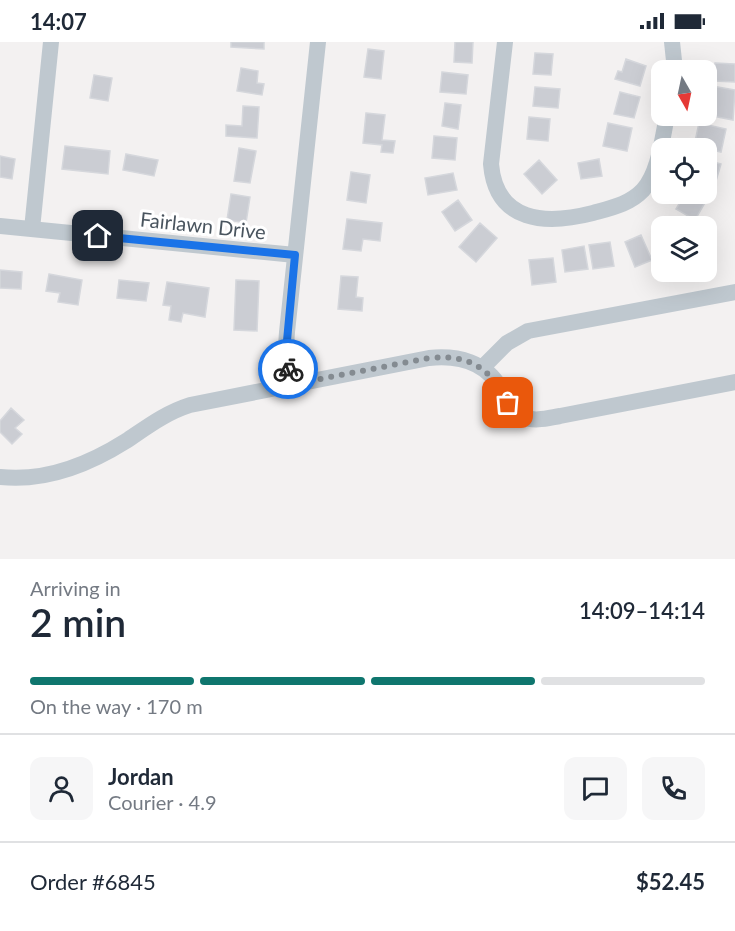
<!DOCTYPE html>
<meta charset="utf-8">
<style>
:root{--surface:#fff;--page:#f6f6f7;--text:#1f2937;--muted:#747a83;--line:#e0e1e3;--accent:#0f766e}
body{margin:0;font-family:Lato,sans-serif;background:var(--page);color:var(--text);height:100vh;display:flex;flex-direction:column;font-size:22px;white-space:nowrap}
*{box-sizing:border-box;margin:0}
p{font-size:20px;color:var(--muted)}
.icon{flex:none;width:33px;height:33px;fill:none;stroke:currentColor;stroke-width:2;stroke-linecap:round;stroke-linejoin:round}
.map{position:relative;height:517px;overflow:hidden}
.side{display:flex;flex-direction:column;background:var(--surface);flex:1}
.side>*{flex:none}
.needle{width:39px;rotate:171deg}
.buttons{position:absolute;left:651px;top:18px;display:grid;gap:12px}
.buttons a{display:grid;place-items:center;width:66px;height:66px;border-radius:12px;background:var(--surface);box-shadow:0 6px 24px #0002;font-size:30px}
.pin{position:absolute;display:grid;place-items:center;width:51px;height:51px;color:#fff;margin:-26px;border-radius:12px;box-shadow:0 3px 9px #0006}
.courier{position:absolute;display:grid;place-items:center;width:60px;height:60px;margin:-30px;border:4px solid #1a73e8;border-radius:50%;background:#fff;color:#222;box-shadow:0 2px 8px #0007}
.overview em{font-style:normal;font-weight:600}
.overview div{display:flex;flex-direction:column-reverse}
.overview{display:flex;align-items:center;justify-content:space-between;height:102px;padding:0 30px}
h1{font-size:39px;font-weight:600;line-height:45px}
.bar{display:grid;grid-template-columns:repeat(4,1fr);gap:9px 6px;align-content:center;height:72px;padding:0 30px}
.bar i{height:8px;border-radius:4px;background:var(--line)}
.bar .current{background:var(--accent)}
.bar p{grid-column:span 4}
.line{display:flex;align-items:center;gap:15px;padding:0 30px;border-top:2px solid var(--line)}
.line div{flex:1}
.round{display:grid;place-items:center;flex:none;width:63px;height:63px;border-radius:12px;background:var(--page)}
.status{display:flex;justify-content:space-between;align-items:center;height:42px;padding:0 30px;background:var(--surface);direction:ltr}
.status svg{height:16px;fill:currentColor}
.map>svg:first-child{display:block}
</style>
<div class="status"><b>14:07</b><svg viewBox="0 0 49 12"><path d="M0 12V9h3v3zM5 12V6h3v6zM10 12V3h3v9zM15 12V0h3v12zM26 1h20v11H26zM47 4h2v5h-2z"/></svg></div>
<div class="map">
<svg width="735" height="517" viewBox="0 0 735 517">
<rect width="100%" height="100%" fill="#f3f1f1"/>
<path fill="#cbcdd3" stroke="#d5d7dc" stroke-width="1.5" d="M231 0H264V7L231 5Z
M455 0H473L472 21 454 20Z
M368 7 384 9 381 37 364 35Z
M535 11 553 12 551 33 533 32Z
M626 17 646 24 640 44 615 37 618 29 622 30Z
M715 21 735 22V40L714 39Z
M241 26 258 29 257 41 264 42 262 53 237 49Z
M442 30 468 33 466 52 440 50Z
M94 33 112 36 108 59 90 56Z
M712 44 735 48 733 78 707 73Z
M535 45 560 47 558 66 533 64Z
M620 50 640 55 634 76 614 72Z
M445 61 461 63 458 87 442 84Z
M243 64 259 65 257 96 226 94V83L242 84Z
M366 71 385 73 382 98 395 99 393 111 381 110 382 103 363 101Z
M529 75 550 77 548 99 527 97Z
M608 81 632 86 627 109 603 104Z
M699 81 726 87 721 110 694 104Z
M434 94 457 96 455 118 432 116Z
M65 104 110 109 108 132 62 127Z
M239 106 256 109 250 141 234 139Z
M126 112 158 118 154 134 123 128Z
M0 114 15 117 12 137 0 135Z
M599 117 602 134 581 137 578 121Z
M539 118 557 138 542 152 524 132Z
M706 118 721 122 716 139 706 136Z
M351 130 370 133 366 161 347 158Z
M453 131 457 148 428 153 425 136Z
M231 152 250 155 246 181 227 178Z
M685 152H694L706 159 695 178 676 167Z
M458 158 472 178 455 189 442 170Z
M347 177 382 181 380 199 363 197 361 209 343 207Z
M480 181 497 196 476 220 459 205Z
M641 193 652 218 635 225 625 200Z
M610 200 614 224 593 227 589 203Z
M584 204 588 227 565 230 562 208Z
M553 216 556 240 532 243 529 218Z
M0 228 22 230 21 247 0 246Z
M49 232 82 238 78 263 58 260 60 251 46 249Z
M341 234 358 235 356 255 363 256 362 269 338 267Z
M119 238 149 241 146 259 117 256Z
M236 238 259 239 257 289 234 288Z
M167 240 209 246 205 275 183 271 181 280 169 278 171 264 163 263Z
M11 366 24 378 15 386 22 392 12 402 0 390V379Z"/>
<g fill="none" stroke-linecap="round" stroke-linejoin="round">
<path stroke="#bfc8cf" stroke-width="16" d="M505 0 491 122C496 181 546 183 593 171 611 166 630 162 643 148 659 130 662 97 667 74
M672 0 675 28
M0 184 295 213
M32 187 51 0
M482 326 507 301 528 289 735 250
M294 342 285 319 287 290 318 0
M0 435C45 440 88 423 126 399 147 385 165 371 190 363L429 316C458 313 486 320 501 347 507 358 511 370 523 375 535 380 548 376 560 374L735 340"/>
</g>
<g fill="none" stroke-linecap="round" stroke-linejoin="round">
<path stroke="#848b91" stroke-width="6" stroke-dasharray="0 10.8" d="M288 327 294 342 429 316C470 312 490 326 508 361"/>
<path stroke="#1a73e8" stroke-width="8" d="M98 194 295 213 285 320 288 327"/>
</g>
<g text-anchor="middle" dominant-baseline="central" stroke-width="6" stroke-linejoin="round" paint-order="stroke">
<g font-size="20" fill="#49545e" stroke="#fff">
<text transform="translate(203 183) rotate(6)">Fairlawn Drive</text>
</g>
</g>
</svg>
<div class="buttons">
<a><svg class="needle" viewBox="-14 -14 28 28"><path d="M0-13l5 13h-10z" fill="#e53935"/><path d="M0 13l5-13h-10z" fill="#747a83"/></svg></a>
<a><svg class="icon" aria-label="locate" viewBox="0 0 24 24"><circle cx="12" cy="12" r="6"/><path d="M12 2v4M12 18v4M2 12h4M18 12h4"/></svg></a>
<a><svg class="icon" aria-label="layers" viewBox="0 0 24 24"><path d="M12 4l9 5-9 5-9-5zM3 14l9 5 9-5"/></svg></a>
</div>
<div class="pin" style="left:508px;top:361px;background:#ea580c"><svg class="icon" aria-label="bag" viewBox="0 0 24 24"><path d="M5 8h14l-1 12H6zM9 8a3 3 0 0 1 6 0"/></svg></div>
<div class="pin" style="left:98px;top:194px;background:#1f2937"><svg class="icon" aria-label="home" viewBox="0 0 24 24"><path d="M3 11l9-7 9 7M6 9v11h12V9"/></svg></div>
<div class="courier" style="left:288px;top:327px"><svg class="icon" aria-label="bike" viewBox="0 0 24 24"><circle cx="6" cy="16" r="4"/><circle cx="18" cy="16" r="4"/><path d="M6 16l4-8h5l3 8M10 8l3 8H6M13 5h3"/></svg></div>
</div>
<section class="side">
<div class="overview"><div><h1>2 min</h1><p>Arriving in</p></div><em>14:09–14:14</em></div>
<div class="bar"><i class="current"></i><i class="current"></i><i class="current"></i><i></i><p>On the way · 170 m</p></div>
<div class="line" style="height:108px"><a class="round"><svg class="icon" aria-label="person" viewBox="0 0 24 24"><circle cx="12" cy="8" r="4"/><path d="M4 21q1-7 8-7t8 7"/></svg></a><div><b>Jordan</b><p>Courier · 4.9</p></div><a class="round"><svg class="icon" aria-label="chat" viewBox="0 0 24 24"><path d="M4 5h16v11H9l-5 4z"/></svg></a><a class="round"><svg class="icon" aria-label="phone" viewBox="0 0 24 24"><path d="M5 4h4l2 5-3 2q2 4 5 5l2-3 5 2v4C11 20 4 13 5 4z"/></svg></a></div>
<div class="line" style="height:78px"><div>Order #6845</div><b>$52.45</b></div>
</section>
